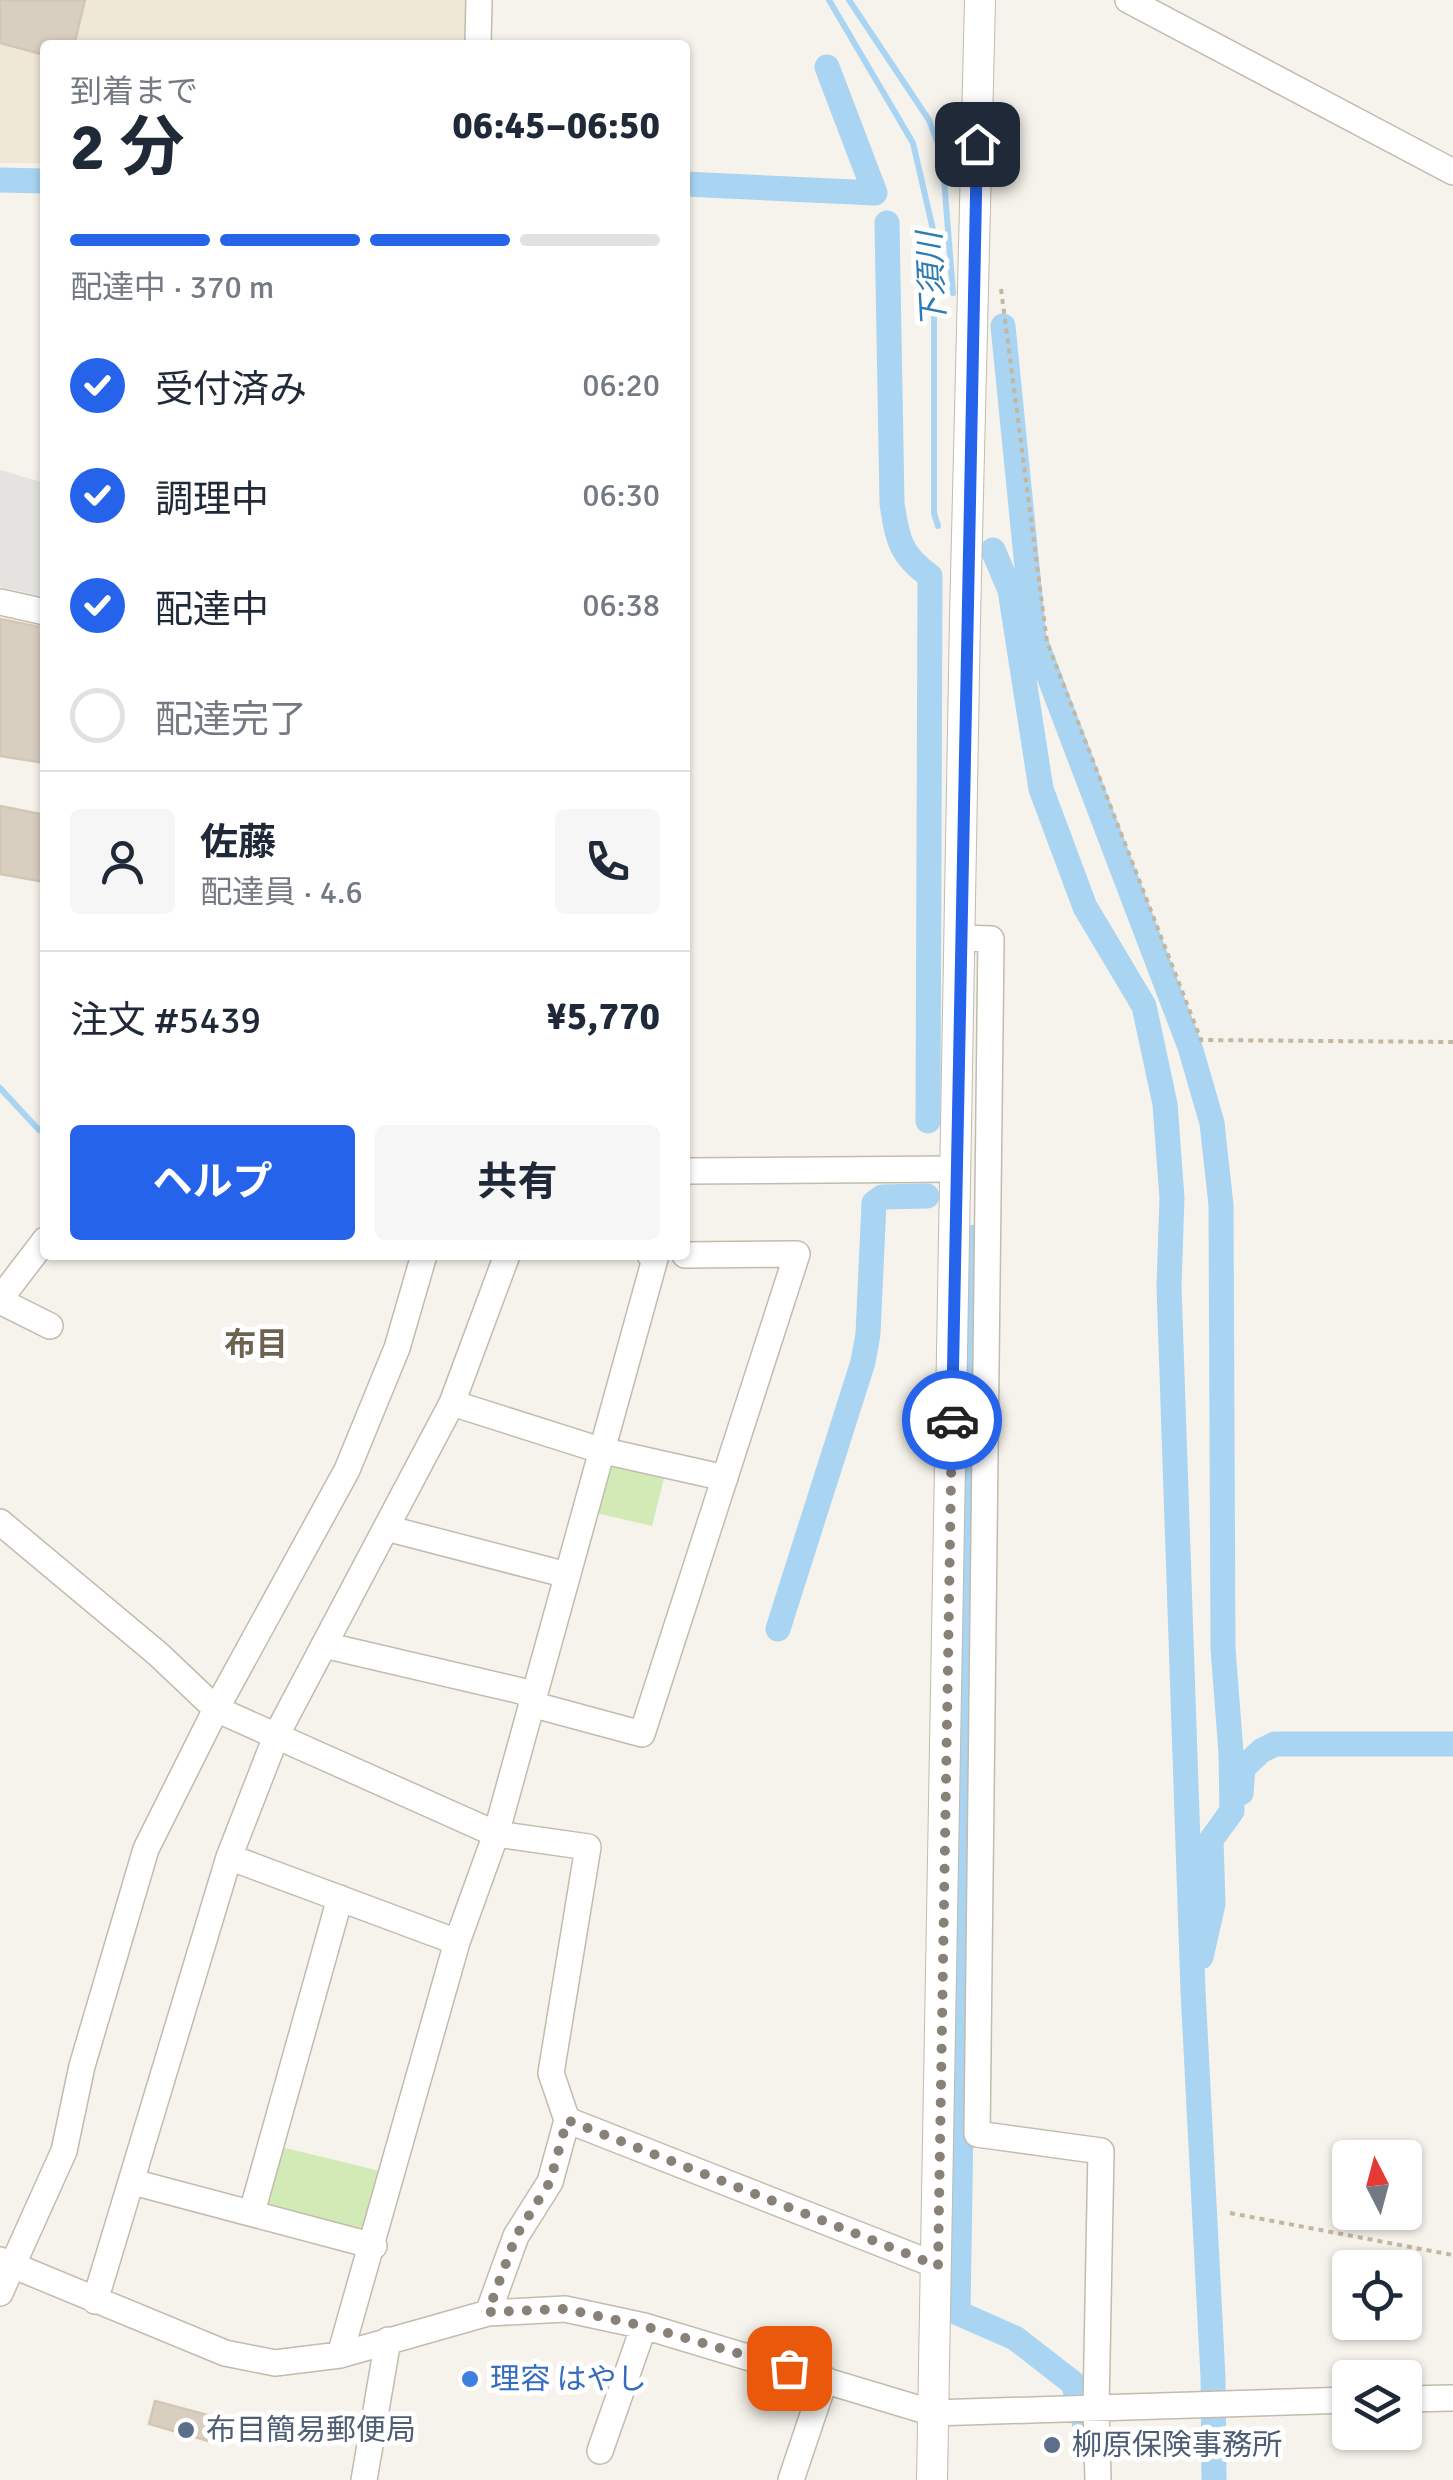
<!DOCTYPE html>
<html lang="ja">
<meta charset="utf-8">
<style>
:root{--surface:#fff;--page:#f6f6f7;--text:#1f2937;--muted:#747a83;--line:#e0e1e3;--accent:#2563eb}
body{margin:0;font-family:Signika,"Noto Sans JP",sans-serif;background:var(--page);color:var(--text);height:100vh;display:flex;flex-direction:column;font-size:38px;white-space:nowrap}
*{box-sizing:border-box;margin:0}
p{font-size:32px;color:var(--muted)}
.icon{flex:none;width:55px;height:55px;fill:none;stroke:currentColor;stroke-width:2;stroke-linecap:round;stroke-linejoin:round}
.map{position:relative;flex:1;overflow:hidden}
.panel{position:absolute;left:40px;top:40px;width:650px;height:1220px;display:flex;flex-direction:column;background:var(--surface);border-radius:10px;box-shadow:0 2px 8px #0004}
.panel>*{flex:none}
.needle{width:65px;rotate:354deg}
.controls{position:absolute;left:1332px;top:2140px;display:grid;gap:20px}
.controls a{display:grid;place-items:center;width:90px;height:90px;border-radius:10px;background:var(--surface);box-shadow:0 2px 8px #0004;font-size:50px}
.pin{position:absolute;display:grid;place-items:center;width:85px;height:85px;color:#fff;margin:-42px;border-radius:20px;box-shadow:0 5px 15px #0006}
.courier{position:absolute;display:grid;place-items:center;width:100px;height:100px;margin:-50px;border:8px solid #2563eb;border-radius:50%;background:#fff;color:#222;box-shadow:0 2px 12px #0007}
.overview em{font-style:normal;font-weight:700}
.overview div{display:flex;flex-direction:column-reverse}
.overview{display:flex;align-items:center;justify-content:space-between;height:170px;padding:0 30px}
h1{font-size:65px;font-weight:700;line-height:75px}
.bar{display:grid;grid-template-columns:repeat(4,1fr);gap:15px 10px;align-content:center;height:120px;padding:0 30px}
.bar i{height:12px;border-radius:8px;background:var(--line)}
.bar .active{background:var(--accent)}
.bar p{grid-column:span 4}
.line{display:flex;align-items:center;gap:25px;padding:0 30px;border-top:2px solid var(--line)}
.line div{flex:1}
.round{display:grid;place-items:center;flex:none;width:105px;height:105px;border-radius:10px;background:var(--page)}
ol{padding:0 30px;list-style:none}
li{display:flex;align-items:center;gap:30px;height:110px}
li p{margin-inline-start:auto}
li .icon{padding:10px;border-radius:50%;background:var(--accent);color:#fff;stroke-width:4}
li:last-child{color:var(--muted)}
li i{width:55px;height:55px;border:5px solid var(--line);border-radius:50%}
.button{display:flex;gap:20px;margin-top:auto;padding:20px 30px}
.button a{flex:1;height:115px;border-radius:10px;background:var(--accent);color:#fff;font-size:40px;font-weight:700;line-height:115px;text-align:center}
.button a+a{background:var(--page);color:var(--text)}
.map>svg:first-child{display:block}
</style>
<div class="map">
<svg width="1453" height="2480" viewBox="0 0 1453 2480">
<rect width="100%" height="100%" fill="#f6f3ec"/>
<path fill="#efe8d6" d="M0 0H478L475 45H45V163H0Z"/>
<path fill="#d2eab5" d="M606 1461 665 1474 652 1526 592 1512Z
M277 2146 384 2172 368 2237 262 2207Z"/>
<path fill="#e5e3e0" d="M0 470 45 483V597L0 587Z"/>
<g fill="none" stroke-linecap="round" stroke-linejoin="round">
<path stroke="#a9d4f2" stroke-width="6" d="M829 0 913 143 934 234V513L938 526
M849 0 929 120 942 154 953 293
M0 1088 39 1130 45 1132"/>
<path stroke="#a9d4f2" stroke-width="25" d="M0 180 45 181
M685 184 875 193 827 67
M887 223 892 503C897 538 900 555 930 576L928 1121
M1003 326 1034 637 1190 1047 1212 1123 1221 1205 1223 1648 1231 1753 1232 1811 1211 1840 1213 1904 1201 1957
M993 550 1010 590 1041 789 1085 907 1144 1006 1165 1104 1172 1198 1169 1286 1193 1991 1213 2377 1214 2480
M975 1237 958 2313 1015 2338 1073 2383 1085 2425
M778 1629 863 1362 868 1334 874 1203 882 1197 927 1196
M1241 1793 1243 1768 1261 1751 1275 1744H1453"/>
</g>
<path fill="#d8cfc1" stroke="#d3c7b4" stroke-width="2.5" d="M0 0H85L74 45H45V55L0 43Z
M0 619 45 628V763L0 756Z
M0 806 45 815V882L0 874Z
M155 2401 222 2419 215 2443 149 2424Z"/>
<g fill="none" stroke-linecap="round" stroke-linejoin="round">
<g stroke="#c2bbae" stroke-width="28">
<path id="minor" d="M1128 0 1453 172
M478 45 479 0
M0 602 45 612
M960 938 991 939 977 2134 1101 2151 1096 2408 1098 2480
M685 1171 956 1169
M0 1299 45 1240
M0 1301 50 1326
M452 1403 600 1450 725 1478
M0 1522 158 1654 216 1709 496 1834 588 1847 551 2073 567 2120 550 2182 516 2236 488 2313
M386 1528 567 1575
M324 1645 534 1694
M531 1704 642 1734 797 1254 685 1255
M229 1857 457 1942
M567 2120 938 2266
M133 2182 374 2246
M252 2212 340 1898
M0 2260 225 2353 275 2363 340 2355 488 2313 565 2309 644 2326 933 2413 1350 2400
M0 2293 64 2151 82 2066 146 1849 216 1709 347 1470 397 1348 424 1255
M95 2301 229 1857 277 1734 452 1403 507 1255
M340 2355 457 1942 496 1834 656 1255H650
M1405 2399 1453 2398
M600 2451 644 2326
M364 2480 388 2340
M791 2480 825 2379"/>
</g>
<g stroke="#c2bbae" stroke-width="32">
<path id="tertiary" d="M932 2480 965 618 980 0"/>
</g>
<path stroke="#c4b79f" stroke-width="4" stroke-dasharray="5 5" stroke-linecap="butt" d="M1001 289 1047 642 1201 1040 1453 1042
M1230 2213 1453 2255"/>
<use href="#minor" stroke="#fff" stroke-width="25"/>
<use href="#tertiary" stroke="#fff" stroke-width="30"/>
</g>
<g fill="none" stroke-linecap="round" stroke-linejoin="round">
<path stroke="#878178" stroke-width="10" stroke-dasharray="0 18" d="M789 2368 644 2326 565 2309 488 2312 516 2236 550 2182 567 2120 938 2266 952 1420"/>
<path stroke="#2563eb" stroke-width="12" d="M952 1420 977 144"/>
</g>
<circle fill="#3f7fe0" stroke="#fff" stroke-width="4" cx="470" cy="2379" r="10"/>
<g fill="#5c6f8a" stroke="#fff" stroke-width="4">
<circle cx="186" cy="2430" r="10"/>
<circle cx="1052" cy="2445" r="10"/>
</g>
<g text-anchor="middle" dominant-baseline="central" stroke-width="10" stroke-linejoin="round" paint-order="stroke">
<g font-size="30" fill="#366cbe" stroke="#fff" text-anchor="start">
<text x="490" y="2379">理容 はやし</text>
</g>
<g font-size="30" fill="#4e5e75" stroke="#fff" text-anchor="start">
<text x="206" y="2430">布目簡易郵便局</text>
<text x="1072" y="2445">柳原保険事務所</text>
</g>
<g font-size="32" font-style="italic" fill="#2e7ab2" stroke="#fff">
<text transform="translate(932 280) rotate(-93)">下須川</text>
</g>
<g font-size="32" font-weight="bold" fill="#6e6250" stroke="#fff">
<text x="256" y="1344">布目</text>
</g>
</g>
</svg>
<div class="controls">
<a><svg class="needle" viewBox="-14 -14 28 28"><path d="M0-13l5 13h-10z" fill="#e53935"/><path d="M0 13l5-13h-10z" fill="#747a83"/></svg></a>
<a><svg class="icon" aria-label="locate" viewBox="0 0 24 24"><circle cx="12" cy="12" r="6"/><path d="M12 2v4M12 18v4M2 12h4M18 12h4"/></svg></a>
<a><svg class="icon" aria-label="layers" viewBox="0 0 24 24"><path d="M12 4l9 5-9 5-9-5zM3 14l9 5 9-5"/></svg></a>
</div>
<div class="pin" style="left:789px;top:2368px;background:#ea580c"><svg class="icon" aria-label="bag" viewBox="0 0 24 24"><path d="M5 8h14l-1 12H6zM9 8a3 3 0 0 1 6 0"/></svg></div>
<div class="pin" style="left:977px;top:144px;background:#1f2937"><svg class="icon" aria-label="home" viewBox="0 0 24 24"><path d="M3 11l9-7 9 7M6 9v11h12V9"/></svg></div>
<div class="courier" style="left:952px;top:1420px"><svg class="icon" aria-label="car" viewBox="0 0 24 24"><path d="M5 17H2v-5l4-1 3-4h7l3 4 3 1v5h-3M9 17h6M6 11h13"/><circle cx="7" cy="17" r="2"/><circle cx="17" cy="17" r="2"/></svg></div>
<section class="panel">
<div class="overview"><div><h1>2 分</h1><p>到着まで</p></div><em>06:45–06:50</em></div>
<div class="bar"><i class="active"></i><i class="active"></i><i class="active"></i><i></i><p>配達中 · 370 m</p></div>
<ol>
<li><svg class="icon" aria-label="check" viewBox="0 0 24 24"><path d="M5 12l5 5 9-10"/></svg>受付済み<p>06:20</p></li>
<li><svg class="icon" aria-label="check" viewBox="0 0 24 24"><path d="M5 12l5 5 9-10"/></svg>調理中<p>06:30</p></li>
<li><svg class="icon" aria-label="check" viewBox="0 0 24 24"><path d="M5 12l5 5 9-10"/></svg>配達中<p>06:38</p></li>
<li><i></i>配達完了</li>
</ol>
<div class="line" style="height:180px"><a class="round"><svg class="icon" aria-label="person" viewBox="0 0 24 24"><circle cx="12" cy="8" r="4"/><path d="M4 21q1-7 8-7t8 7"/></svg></a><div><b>佐藤</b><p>配達員 · 4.6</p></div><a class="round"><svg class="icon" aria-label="phone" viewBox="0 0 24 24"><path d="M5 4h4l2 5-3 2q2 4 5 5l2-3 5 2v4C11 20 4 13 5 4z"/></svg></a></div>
<div class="line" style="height:130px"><div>注文 #5439</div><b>¥5,770</b></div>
<div class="button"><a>ヘルプ</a><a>共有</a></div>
</section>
</div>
